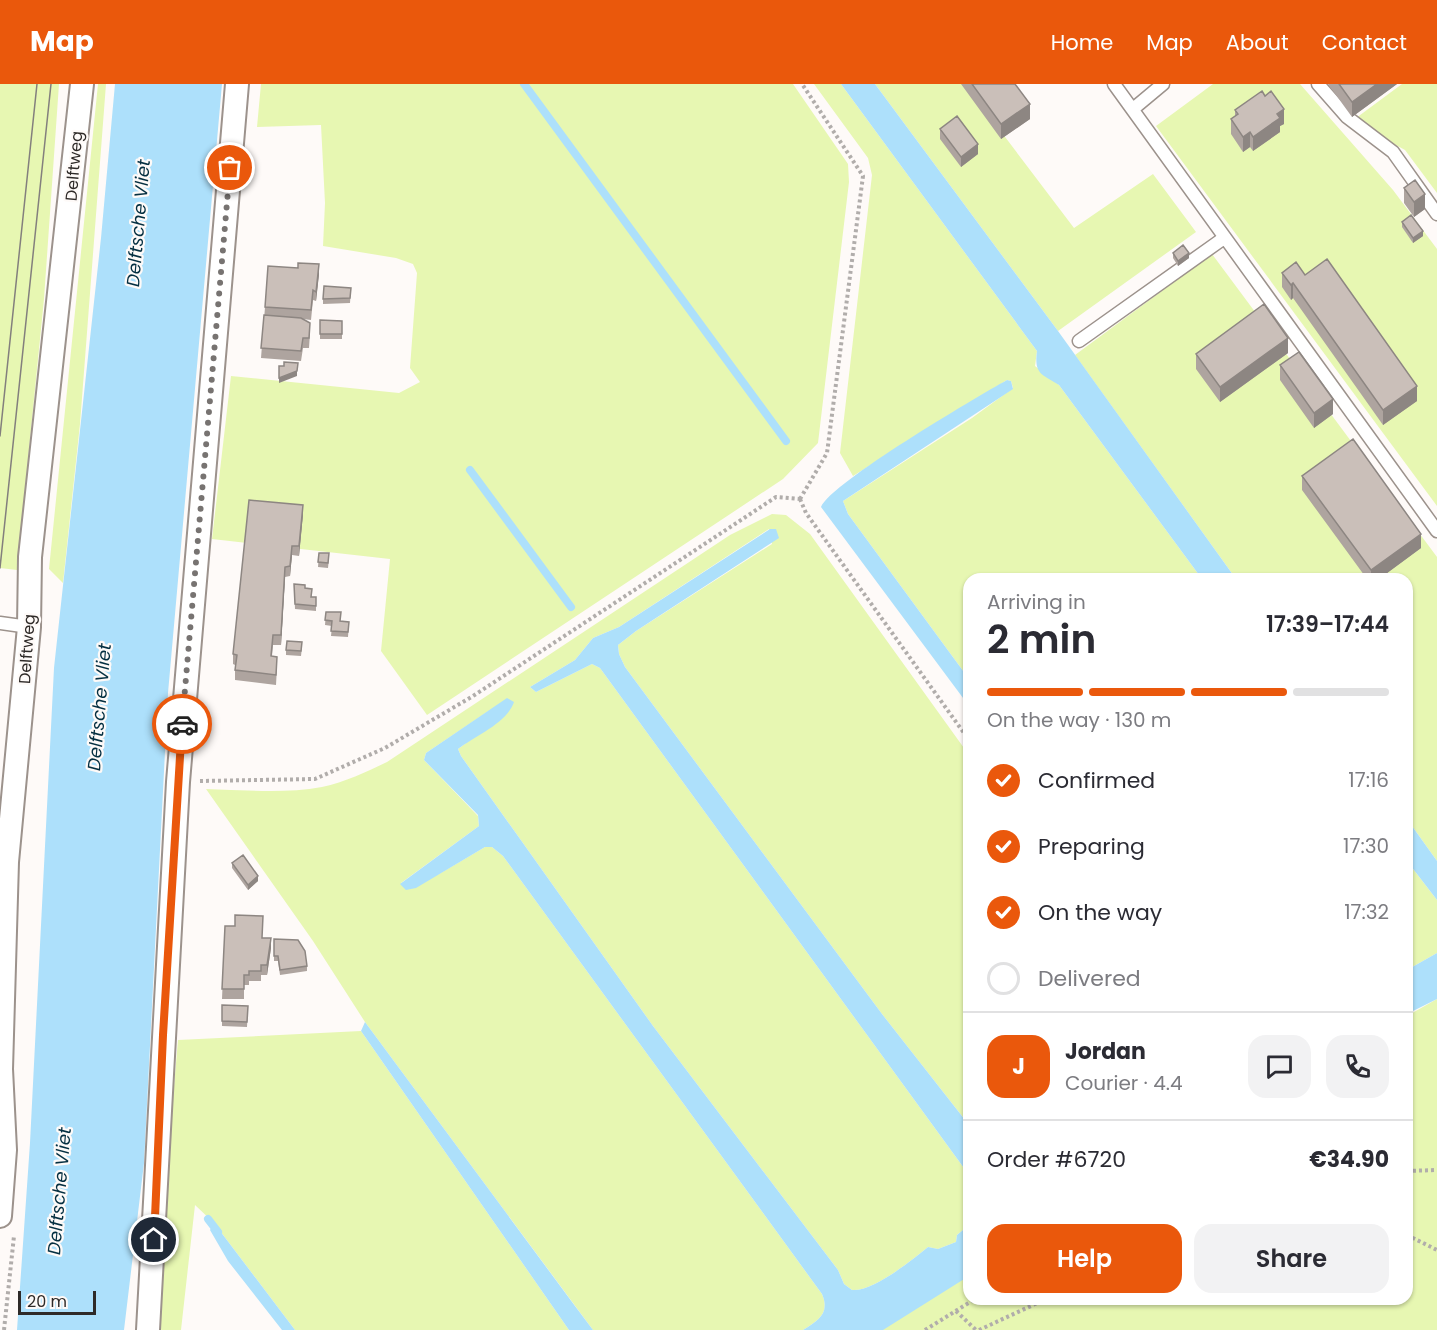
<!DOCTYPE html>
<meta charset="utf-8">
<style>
:root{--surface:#fff;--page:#f2f2f3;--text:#2b2b33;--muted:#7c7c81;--line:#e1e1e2;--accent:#ea580c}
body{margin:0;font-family:Poppins,sans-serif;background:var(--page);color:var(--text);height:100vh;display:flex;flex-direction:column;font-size:22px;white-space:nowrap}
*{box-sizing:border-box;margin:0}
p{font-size:20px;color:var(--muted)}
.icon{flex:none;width:33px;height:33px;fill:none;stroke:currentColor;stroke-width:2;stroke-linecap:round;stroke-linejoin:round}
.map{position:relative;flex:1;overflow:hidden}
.drawer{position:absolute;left:963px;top:489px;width:450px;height:732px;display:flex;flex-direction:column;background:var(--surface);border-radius:18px;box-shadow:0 2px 4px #0004}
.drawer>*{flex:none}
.scale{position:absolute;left:18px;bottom:15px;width:78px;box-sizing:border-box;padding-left:6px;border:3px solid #2e2a28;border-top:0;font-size:16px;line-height:21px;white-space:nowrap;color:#2e2a28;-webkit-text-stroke:4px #fefaf8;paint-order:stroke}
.pin{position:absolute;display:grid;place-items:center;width:51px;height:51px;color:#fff;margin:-26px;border:3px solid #fff;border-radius:50%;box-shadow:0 2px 6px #0007}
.courier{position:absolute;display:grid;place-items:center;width:60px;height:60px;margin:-30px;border:4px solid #ea580c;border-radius:50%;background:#fff;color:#222;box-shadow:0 2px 8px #0007}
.head em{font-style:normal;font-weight:600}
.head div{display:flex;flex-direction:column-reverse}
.head{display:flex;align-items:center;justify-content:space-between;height:102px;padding:0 24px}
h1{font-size:39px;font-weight:600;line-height:45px}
.bar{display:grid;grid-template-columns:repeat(4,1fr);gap:9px 6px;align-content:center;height:72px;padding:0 24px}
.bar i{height:8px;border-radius:4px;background:var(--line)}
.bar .on{background:var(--accent)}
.bar p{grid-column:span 4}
.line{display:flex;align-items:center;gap:15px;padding:0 24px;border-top:2px solid var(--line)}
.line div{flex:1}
.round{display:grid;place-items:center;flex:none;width:63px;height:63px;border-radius:18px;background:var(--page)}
ol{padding:0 24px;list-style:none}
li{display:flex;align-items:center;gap:18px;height:66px}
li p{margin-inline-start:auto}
li .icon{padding:6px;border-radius:50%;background:var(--accent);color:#fff;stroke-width:4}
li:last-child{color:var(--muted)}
li i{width:33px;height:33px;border:3px solid var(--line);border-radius:50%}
.primary-button{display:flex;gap:12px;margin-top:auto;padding:12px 24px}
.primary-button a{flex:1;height:69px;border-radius:18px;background:var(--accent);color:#fff;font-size:24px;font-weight:600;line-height:69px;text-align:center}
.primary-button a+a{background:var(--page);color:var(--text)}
header{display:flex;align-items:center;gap:36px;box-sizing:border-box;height:84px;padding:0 30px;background:var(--accent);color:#fff}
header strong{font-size:28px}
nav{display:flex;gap:33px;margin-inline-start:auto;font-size:21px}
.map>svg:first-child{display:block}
</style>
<header>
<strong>Map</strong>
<nav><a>Home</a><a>Map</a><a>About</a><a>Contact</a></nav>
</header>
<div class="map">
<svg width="1437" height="1246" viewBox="0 0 1437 1246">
<rect width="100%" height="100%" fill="#fefaf8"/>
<path fill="#e7f7b2" d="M0 0H59L44 215 17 486 0 484Z
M98 0H106L80 340 63 499 49 485Z
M261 0H520L564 58 527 0H793L848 80 849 98 818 359 783 395 427 631 381 567 390 475 212 455 231 292 399 309 420 298 410 284 417 189 413 180 396 174 323 162 325 119 321 41 257 43Z
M814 0H841L1037 267 1035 282 1059 301 1202 495H969V595L848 430 843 417 972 334 1013 304 1011 297 1007 296 853 392 840 369 872 91 868 74Z
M875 0H965L1074 144 1153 90 1196 148 1058 247Z
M1213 0H1300L1393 106 1437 165V422L1156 42Z
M1402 0H1437V109L1405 66 1352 37Z
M1212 170 1437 473V777L1407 735V495H1236L1075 271Z
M772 430 786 431 810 450 969 671V1041L882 930 625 583 619 570 618 561 636 547 772 460 769 445 619 543 593 554 575 576 530 603 536 608 592 580 600 584 969 1091V1141L957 1151 956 1158 938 1165 928 1163C912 1176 873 1208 852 1206L844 1200 838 1186 653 942 461 672 458 665 478 650 490 626 426 669 424 676 478 732 479 742 401 799 439 790 485 763H492L503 772 822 1210C830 1229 819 1236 803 1246H593L365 938 313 857 206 705C245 706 284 710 322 703 345 698 366 688 387 678L730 451Z
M1407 777 1437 816V869L1407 886Z
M1437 915V1246H821L969 1166V1215H1407V932Z
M361 947 569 1246H295L214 1139 195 1121 181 1246H153L178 956Z"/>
<path fill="#ade0fb" d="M115 0H222L168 609 144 1079 124 1246H17L30 1059 54 584 101 154Z
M841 0H875L1058 247 1236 495H1202L1059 301C1041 290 1034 290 1037 267Z
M1007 296 1011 297 1013 305 843 417 848 430 969 595V622L821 423C832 398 975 314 1007 296Z
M770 445H776L779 454 636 547 618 561 619 570 625 583 882 930 969 1041V1091L600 584 592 580 536 608 530 603 575 576 593 554 619 543Z
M507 614 514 618C507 639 475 652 458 665L461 672 653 942 838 1186 844 1200 852 1206C873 1208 912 1176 928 1163L938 1165 956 1158 957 1151 969 1141V1192L883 1246H803C819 1236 830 1229 822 1210L503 772 492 763H485L416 804 406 806 400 800 479 742 478 731 424 676 426 669Z
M1407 735 1437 777V816L1407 777Z
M1437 869V915L1407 930V886Z
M365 938 575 1222 593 1246H569L361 947Z
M214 1139 295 1246H282L228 1177 210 1146Z"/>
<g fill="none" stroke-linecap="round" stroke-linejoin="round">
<path stroke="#ade0fb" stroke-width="8" d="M524 0 786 357
M470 386 571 523
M208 1135 218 1148"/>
<g stroke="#9c928c" stroke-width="15">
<path id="lane" d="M1114 0 1437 447
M1318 0 1347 33 1393 68 1437 130
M1133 25 1163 0
M1079 257 1224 154
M0 539 29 543"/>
</g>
<g stroke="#9c928c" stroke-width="26">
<path id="street" d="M0 1132 5 1066 1 985 7 778 29 543 30 473 82 0
M148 1246 178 698 237 0"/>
</g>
<path stroke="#b1adab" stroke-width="4" stroke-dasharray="3 3" stroke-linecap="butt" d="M800 415 827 369 863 92 802 0
M800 415 806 429 969 656
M200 697 315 695 385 664 473 612 776 413 800 415
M1407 1087 1437 1086
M1407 1151 1437 1166
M956 1227 976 1246
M4 1246 14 1152
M925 1246 975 1215
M979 1246 1046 1215"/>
<use href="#lane" stroke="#fff" stroke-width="12"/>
<use href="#street" stroke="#fff" stroke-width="22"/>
<path stroke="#837f7d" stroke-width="1.5" d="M0 352 37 0
M0 484 51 0"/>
</g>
<path fill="#aea49f" d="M961 0H1015L1030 35 1001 55Z
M1328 0H1397L1352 33Z
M1235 26 1284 40 1280 42V48L1253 67 1250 63 1243 68 1231 50V35L1235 32Z
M940 45 978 70 961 83 940 55Z
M1404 104 1425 125 1414 133 1404 119Z
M1402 138 1423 152 1413 159 1402 143Z
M1173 169 1189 174 1178 182 1173 174Z
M298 184 319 190 316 217 313 216 311 236 303 235 310 249 309 264H303L301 277 261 274 265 223Z
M1282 189 1305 191 1417 317 1383 341 1293 214 1291 216 1282 203Z
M351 204 350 219 323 220V215Z
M320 236 342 237V255H320Z
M1288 269 1220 318 1196 285V270Z
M1280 281 1333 330 1314 344 1280 296Z
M1302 392 1421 464 1379 495H1367L1302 406Z
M303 430 299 472 292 471 290 492 285 493 281 561H273L272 572 277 583 276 601 235 596V581L233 580V570Z
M319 469 329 474 328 484 318 483Z
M294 500 312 513H316V527L295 525Z
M326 528 341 537 349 538 348 553 331 552 332 542 325 541Z
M302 563 301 572 286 571V566Z
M232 779 258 797 248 806 232 784Z
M225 842 262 854 271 864 267 891H261V897H249V901H244V915H222Z
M274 855 307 882V887L280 891 278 877H274Z
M222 921 248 922 247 943 222 942Z"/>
<path fill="#8d8682" d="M1377 0H1397L1352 33V18Z
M1030 20V35L1001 55V40Z
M1284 25V40L1280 42V48L1253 67V53L1277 30Z
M1250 48V63L1243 68V53Z
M978 60V70L961 83V73Z
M1425 110V125L1414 133V118Z
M1423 147V152L1413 159V154Z
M1189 169V174L1178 182V177Z
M319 180V190L316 217V208Z
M1293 199V214L1291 216V201Z
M1288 254V269L1220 318V303Z
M297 287V292L279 299V294Z
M1417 302V317L1383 341V326Z
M1333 315V330L1314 344V329Z
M303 421V430L299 472V462Z
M1421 450V464L1379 495H1371V486Z
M292 462V471L290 492V482Z
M285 483V493L281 561V551Z
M258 792V797L248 806V801Z
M271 854V864L267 891V881Z"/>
<path fill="#cabfb9" stroke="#8d8682" stroke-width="1.5" d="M972 0H1015L1030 20 1001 40Z
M1339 0H1377L1352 18Z
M1262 7 1265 12 1271 7 1284 25 1277 30 1280 34 1253 53 1250 48 1243 53 1231 35 1238 30 1235 26Z
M957 32 978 60 961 73 940 45Z
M1415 96 1425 110 1414 118 1404 104Z
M1411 131 1423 147 1413 154 1402 138Z
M1183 161 1189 169 1178 177 1173 169Z
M1327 175 1417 302 1383 326 1293 199 1291 201 1282 189 1296 178 1305 191Z
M298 179 319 180 316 208 313 206 311 226 265 223 268 182 298 184Z
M324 202 351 204 350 214 323 215Z
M1264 220 1288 254 1220 303 1196 270Z
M264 231 301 234 310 239 309 254H303L301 267 261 264Z
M320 236 342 237V250H320Z
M1299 268 1333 315 1314 329 1280 281Z
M284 278 298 279 297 287 279 294V282H284Z
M1353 355 1421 450 1371 486 1302 392Z
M249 416 303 421 299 462H292L290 482 285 483 281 551H273L271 572 277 573 276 591 235 586 237 571 233 570Z
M319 469H329L328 479 318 478Z
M294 500 305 501V504L312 505 311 513H316V522L295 520Z
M326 528H341L340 537 349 538 348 548 331 547 332 537 325 536Z
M287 557 302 558 301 567 286 566Z
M243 771 258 792 248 801 232 779Z
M235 831 263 832 262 854H271L267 881H261V887H249V891H244V905H222L225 842H235Z
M274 855 298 856 305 867 307 882 280 886 278 872H274Z
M222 921 248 922 247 938 222 937Z"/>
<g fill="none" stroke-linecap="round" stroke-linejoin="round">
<path stroke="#777371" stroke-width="6" stroke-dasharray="0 10.8" d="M182 640 230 84"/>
<path stroke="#ea580c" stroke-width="8" d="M154 1156 163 951 182 640"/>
</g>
<g text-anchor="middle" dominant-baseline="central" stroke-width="4.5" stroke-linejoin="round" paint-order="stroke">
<g font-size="16" fill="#2e2a28" stroke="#fefaf8">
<text transform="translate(74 82) rotate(-85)">Delftweg</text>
<text transform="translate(27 565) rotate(-86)">Delftweg</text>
</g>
<g font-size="18" font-style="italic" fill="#042f41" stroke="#fefaf8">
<text transform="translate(138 139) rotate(-85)">Delftsche Vliet</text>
<text transform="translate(99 623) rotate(-85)">Delftsche Vliet</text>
<text transform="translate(59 1107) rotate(-85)">Delftsche Vliet</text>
</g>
</g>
</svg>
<div class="scale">20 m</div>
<div class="pin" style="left:230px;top:84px;background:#ea580c"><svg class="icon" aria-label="bag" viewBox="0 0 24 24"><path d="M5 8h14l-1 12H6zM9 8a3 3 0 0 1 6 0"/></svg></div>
<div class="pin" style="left:154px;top:1156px;background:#1f2937"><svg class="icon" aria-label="home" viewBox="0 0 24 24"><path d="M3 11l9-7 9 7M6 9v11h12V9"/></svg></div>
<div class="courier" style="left:182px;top:640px"><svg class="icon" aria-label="car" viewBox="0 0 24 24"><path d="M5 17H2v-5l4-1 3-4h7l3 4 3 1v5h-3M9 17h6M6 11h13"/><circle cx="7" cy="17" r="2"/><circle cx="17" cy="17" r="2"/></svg></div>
<section class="drawer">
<div class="head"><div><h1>2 min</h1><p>Arriving in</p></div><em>17:39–17:44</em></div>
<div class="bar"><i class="on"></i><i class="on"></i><i class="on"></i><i></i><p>On the way · 130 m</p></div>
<ol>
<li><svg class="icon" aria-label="check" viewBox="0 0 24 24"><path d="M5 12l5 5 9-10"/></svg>Confirmed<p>17:16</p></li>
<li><svg class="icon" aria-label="check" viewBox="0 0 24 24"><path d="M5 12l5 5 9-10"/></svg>Preparing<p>17:30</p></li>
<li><svg class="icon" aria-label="check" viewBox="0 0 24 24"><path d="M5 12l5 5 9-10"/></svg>On the way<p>17:32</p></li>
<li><i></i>Delivered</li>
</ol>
<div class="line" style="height:108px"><b class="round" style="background:var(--accent);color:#fff">J</b><div><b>Jordan</b><p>Courier · 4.4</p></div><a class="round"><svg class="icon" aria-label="chat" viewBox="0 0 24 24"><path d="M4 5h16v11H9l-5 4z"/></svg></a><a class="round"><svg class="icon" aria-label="phone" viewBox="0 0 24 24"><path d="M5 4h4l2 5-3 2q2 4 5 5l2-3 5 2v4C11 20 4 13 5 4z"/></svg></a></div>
<div class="line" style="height:78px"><div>Order #6720</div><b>€34.90</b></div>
<div class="primary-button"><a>Help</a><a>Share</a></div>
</section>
</div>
